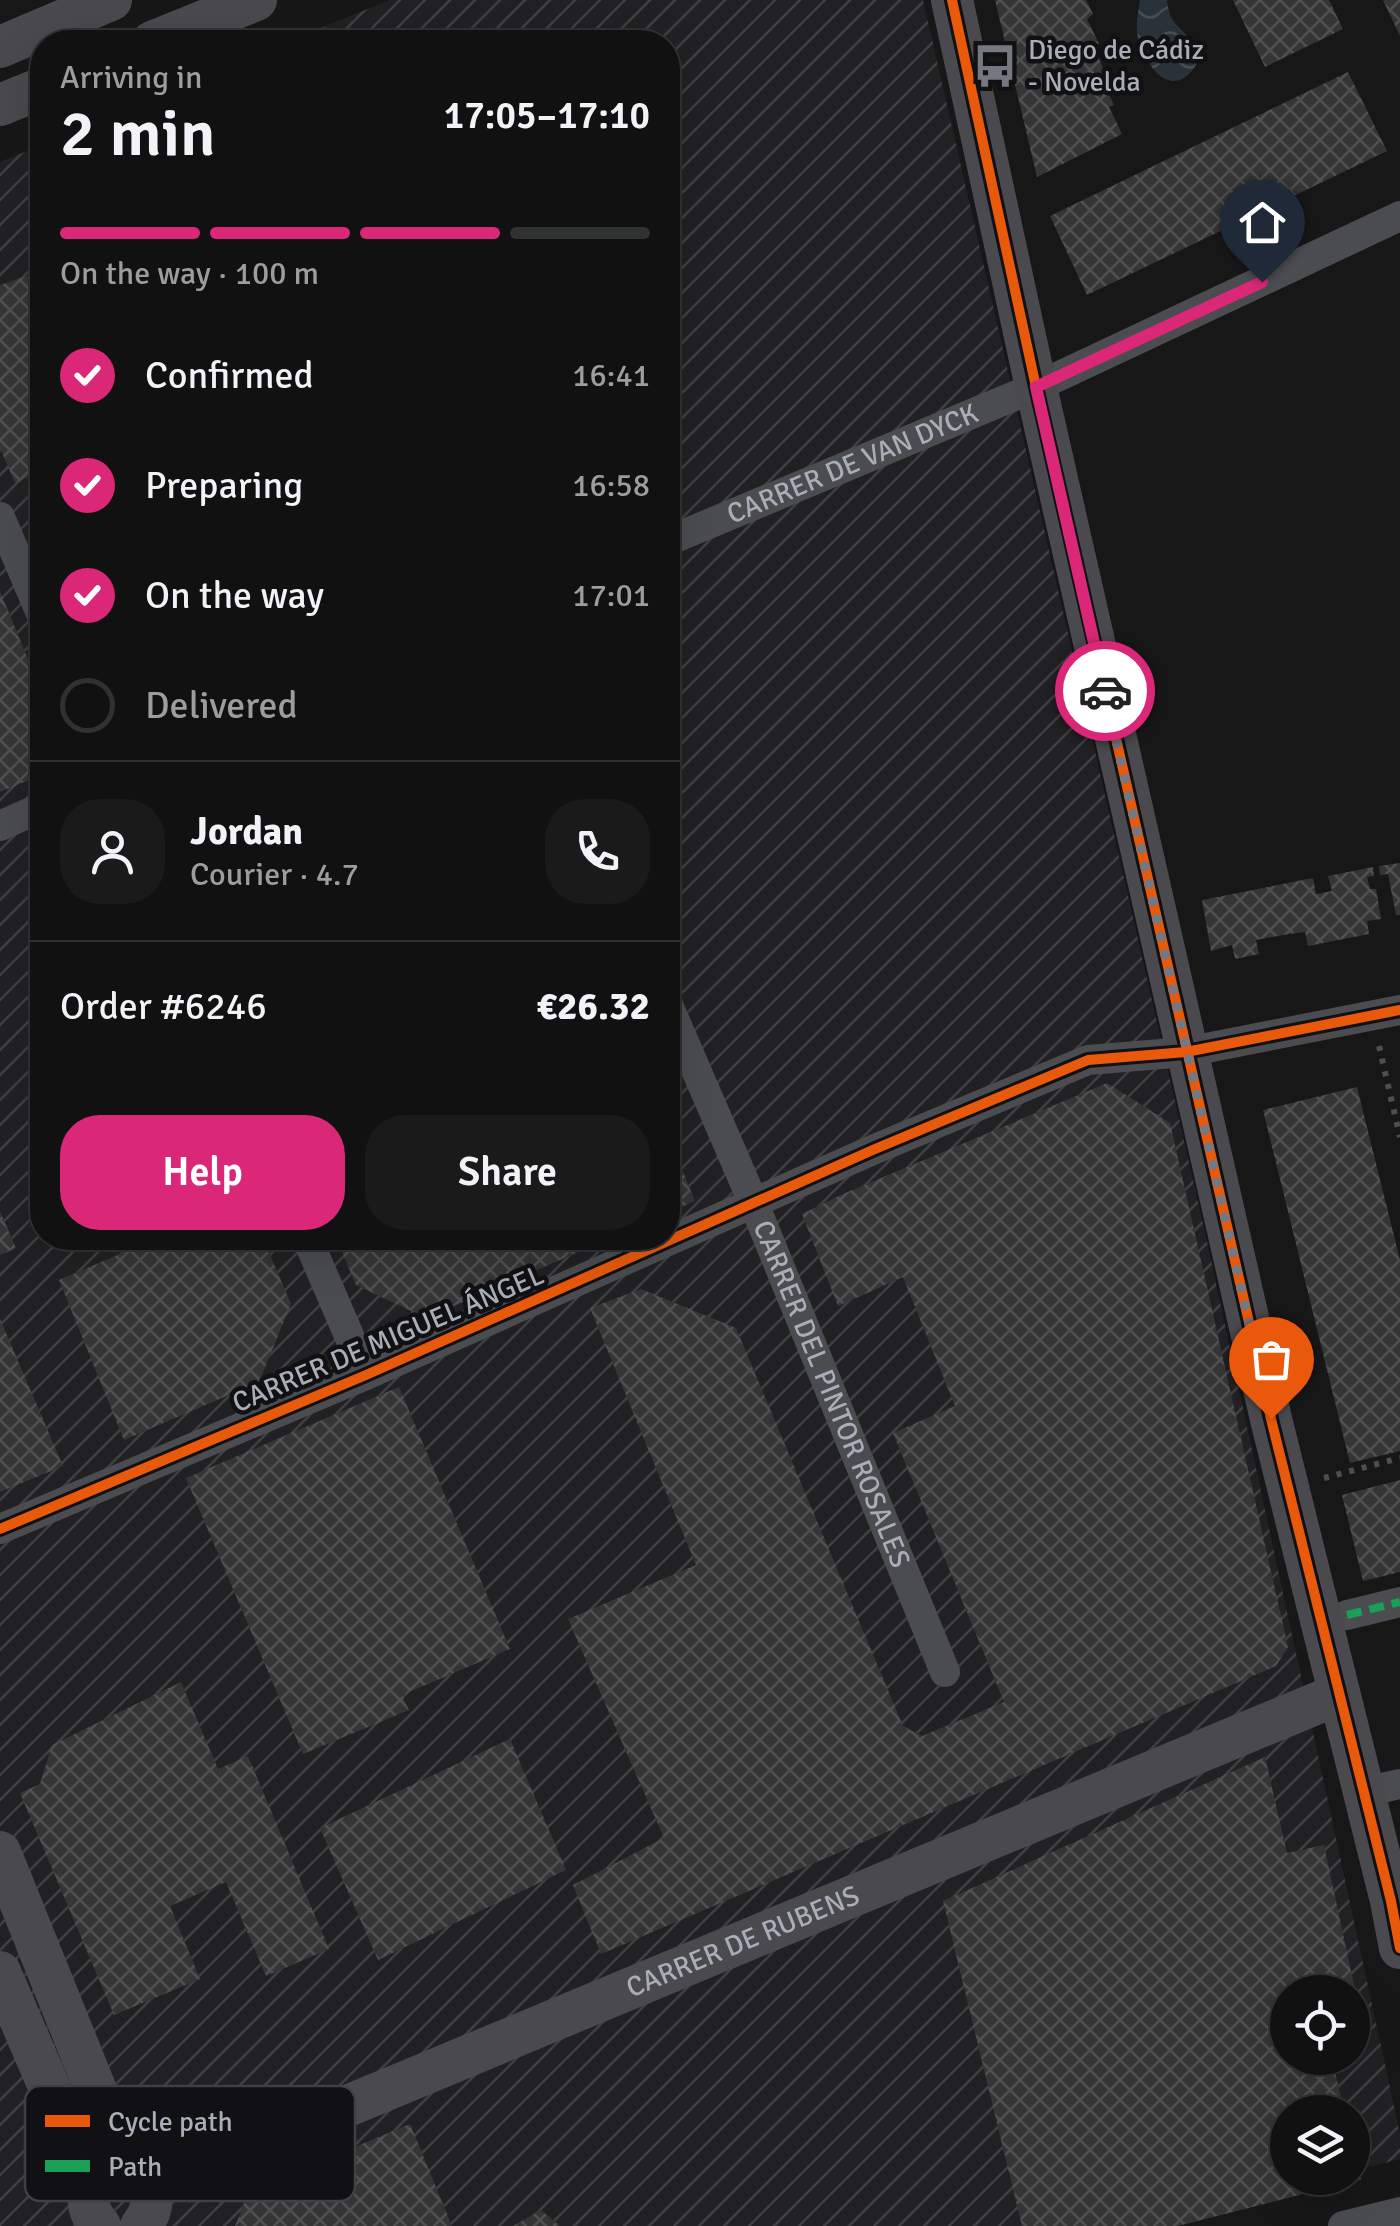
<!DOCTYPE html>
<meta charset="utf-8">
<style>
:root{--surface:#111;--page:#1a1a1a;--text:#f1f3f6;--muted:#9c9d9f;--line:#303131;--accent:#db2777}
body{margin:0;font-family:Signika,sans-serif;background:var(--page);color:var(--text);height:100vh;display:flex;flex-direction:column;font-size:38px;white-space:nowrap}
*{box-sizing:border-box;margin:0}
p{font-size:32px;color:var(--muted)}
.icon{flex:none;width:55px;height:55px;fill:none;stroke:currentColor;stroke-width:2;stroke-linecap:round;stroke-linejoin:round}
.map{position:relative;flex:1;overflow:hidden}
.details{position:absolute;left:30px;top:30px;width:650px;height:1220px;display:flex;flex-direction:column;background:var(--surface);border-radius:40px;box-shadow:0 10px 40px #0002,0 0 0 2px var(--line)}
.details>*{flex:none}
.fabs{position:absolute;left:1270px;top:1975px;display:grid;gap:20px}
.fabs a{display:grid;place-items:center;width:100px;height:100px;border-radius:50%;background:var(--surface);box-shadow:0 10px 40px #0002,0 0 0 2px var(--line);font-size:50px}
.pin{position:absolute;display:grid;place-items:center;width:85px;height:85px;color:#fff;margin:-102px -42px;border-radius:50% 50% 50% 0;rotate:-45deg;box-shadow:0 0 10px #0007}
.pin .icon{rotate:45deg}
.courier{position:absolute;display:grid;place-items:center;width:100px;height:100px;margin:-50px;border:8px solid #db2777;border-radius:50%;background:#fff;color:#222;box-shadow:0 2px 12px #0007}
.summary em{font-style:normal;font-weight:600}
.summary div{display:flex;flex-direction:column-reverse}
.summary{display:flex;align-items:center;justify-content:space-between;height:170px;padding:0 30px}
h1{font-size:65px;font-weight:600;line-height:75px}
.bar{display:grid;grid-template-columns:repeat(4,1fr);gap:15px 10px;align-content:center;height:120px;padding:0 30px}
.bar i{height:12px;border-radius:8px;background:var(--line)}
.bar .active{background:var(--accent)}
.bar p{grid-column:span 4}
.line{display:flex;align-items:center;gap:25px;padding:0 30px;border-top:2px solid var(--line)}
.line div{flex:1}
.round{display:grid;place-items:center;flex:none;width:105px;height:105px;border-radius:40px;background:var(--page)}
ol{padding:0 30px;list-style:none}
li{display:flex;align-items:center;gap:30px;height:110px}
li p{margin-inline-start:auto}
li .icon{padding:10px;border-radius:50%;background:var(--accent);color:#fff;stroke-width:4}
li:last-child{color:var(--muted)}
li i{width:55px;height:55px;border:5px solid var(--line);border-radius:50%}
.action{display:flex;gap:20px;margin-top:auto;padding:20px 30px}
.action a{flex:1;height:115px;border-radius:40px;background:var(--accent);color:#fff;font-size:40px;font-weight:600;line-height:115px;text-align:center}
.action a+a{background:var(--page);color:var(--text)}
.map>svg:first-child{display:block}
</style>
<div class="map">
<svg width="1400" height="2226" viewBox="0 0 1400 2226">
<defs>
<pattern id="industrial-furrows" width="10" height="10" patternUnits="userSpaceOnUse" patternTransform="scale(2.5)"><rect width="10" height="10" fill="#212123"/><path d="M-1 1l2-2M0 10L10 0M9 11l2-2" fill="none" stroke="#3e3f41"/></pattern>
<pattern id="water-waves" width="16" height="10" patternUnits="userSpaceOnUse" patternTransform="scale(2.5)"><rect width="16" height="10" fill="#2a3239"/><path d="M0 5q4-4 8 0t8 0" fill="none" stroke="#464d54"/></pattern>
<pattern id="building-cross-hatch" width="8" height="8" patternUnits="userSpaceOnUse" patternTransform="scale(2.5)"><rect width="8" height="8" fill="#353536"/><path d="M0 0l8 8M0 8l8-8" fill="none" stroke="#4f5051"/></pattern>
</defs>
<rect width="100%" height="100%" fill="#171717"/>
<path fill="url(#industrial-furrows)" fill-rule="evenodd" d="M389 0H923L1204 1228 1400 2134V2159L1353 2171 1352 2112H1288V2178H1328L1141 2226H0V162L42 145V1238H668V42H287ZM1288 1992H1352V2058H1288Z"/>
<path fill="url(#water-waves)" d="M1140 0H1167C1168 8 1169 15 1174 22 1186 37 1212 51 1190 73 1166 97 1144 61 1138 39 1135 26 1138 13 1140 0Z"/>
<path fill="url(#building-cross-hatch)" d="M995 0H1086L1093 14 1087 19 1099 44 1094 47 1106 75 1101 78 1114 105 1109 107 1122 134 1037 177Z
M1233 0H1329L1343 29 1265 67Z
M1383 0H1400V36Z
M1348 72 1387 151 1087 295 1050 216Z
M42 271V471L15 483 0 448V285Z
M0 591 42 693V775L0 792Z
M1400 863V915H1396L1388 874 1380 875 1379 866Z
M1373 867 1374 876 1367 877 1370 889H1376L1381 919 1367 921 1369 934 1308 946 1305 932 1289 934 1256 940 1259 954 1235 959 1232 945 1211 951 1202 900 1313 878 1316 894 1332 891 1328 876Z
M1107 1083 1170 1123 1288 1647 1276 1666 601 1954 573 1885 664 1838 568 1619 696 1565 590 1308 641 1289 736 1328 903 1726 922 1736 1004 1702 893 1433 955 1406 903 1277 838 1306 802 1214 843 1194Z
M1357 1087 1400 1260V1451L1350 1463 1263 1110Z
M668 1135 695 1201 668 1213Z
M0 1211 16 1248 0 1255Z
M157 1238H263L291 1304 259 1382 124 1440 59 1280Z
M336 1238H611L426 1318 356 1285Z
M0 1319 63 1466 0 1492Z
M399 1387 510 1649 402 1695 409 1710 303 1754 186 1478Z
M1400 1480V1572L1363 1581 1342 1495Z
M181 1682 218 1769 248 1756 329 1949 266 1976 226 1882 170 1906 200 1979 114 2015 20 1793 40 1784 52 1745Z
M510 1739 566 1870 378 1960 320 1828Z
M1265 1757 1287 1853 1324 1845 1355 1990 1288 1992V2058H1332L1344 2112H1288V2178H1352L1354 2153 1360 2178 1362 2179 1178 2226H1022L943 1901Z
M410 2124 452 2226H235L249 2191Z
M541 2210 560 2226H513Z"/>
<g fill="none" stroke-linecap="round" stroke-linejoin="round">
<path stroke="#4d4e52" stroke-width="6" stroke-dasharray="5 8" stroke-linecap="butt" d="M1379 1046 1400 1137
M1324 1478 1400 1458"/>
<g stroke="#4b4c50" stroke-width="30">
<path d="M0 517 42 616"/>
<path id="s1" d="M668 541 1036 387 1400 216"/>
<path d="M0 826 42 807"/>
<path id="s2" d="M668 1005 754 1204 945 1672"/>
<path d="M307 1238 366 1375"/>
<path d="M0 1529 366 1375 875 1149 1088 1060 1186 1052 1400 1010"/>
<path d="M1347 1615 1400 1602"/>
<path d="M1364 1792 1400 1784"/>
<path d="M1343 2226 1400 2212"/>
</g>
<g stroke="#4a4a4e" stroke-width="42">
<path d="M952 0 1036 387 1271 1419 1391 1901 1400 1948"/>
<path d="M152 42 256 0"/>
<path d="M0 47 111 0"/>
<path d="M0 105 42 88"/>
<path d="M0 1852 128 2170"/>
<path d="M0 1972 92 2187"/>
<path id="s3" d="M150 2188 1339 1694"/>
<path d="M100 2226C91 2215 85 2203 91 2189 110 2147 177 2181 141 2226"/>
</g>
<path stroke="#1a9f57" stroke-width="8" stroke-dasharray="15 8" stroke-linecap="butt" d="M1347 1615 1400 1602"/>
<g stroke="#111113" stroke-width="16">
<path id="cycleway" d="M952 0 1036 387 1271 1419 1391 1901 1400 1948
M0 1529 366 1375 875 1149 1088 1060 1186 1052 1400 1010"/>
</g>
<use href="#cycleway" stroke="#e8590c" stroke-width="10"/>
</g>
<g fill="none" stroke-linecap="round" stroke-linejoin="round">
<path stroke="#757880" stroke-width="10" stroke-dasharray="0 18" d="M1105 691 1271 1419"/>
<path stroke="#db2777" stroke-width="12" d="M1105 691 1036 387 1262 282"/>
</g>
<defs>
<g id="bus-bare" transform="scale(3.45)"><path d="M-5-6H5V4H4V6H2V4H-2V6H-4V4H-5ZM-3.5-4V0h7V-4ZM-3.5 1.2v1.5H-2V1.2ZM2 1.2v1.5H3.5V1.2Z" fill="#757880" stroke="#111113" stroke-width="2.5" paint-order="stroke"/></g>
</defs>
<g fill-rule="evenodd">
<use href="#bus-bare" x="995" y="66"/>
</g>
<g text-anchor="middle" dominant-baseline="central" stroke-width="9" stroke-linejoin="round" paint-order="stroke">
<g font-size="28" fill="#a8adb8" stroke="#111113" text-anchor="start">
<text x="1028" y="50">Diego de Cádiz<tspan x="1028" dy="32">- Novelda</tspan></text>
</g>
<g font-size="28" fill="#a8adb8" stroke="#111113">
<text stroke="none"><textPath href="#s1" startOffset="200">CARRER DE VAN DYCK</textPath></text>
<text transform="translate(388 1339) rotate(-23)">CARRER DE MIGUEL ÁNGEL</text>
<text stroke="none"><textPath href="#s2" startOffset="422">CARRER DEL PINTOR ROSALES</textPath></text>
<text stroke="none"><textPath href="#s3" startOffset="642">CARRER DE RUBENS</textPath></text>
</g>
</g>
<rect x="25" y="2086" width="330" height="115" rx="15" fill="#111113" stroke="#3e4045" stroke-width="2.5"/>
<rect x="45" y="2115" width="45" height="12" fill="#e8590c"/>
<rect x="45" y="2160" width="45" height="12" fill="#1a9f57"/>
<g font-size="28" fill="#a8adb8">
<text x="108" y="2131">Cycle path</text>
<text x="108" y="2176">Path</text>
</g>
</svg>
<div class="fabs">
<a><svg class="icon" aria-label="locate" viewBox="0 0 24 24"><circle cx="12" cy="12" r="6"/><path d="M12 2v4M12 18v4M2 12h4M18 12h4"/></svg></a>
<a><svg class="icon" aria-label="layers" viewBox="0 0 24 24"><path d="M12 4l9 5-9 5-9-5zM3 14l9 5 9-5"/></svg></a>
</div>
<div class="pin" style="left:1271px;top:1419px;background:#ea580c"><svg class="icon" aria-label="bag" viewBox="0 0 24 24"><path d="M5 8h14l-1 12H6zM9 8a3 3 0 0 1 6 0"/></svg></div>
<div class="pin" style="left:1262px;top:282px;background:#1f2937"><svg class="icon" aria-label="home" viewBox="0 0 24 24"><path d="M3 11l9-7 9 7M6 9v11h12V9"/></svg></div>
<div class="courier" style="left:1105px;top:691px"><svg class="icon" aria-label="car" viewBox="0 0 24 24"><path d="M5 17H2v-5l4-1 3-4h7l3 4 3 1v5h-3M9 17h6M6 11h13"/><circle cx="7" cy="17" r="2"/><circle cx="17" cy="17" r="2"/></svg></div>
<section class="details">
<div class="summary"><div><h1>2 min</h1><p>Arriving in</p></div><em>17:05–17:10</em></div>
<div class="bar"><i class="active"></i><i class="active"></i><i class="active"></i><i></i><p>On the way · 100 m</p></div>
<ol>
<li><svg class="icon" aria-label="check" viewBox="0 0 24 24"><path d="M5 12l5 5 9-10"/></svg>Confirmed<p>16:41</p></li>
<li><svg class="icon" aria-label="check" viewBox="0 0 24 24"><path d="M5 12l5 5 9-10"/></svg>Preparing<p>16:58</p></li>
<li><svg class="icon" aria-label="check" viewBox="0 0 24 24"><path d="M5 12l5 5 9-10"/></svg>On the way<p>17:01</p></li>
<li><i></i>Delivered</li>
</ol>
<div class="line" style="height:180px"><a class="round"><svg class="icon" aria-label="person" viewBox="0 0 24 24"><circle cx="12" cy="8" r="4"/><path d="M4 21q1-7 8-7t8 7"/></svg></a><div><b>Jordan</b><p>Courier · 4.7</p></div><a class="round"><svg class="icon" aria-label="phone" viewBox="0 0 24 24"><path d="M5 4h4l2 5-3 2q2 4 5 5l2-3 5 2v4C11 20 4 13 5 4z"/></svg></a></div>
<div class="line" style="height:130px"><div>Order #6246</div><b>€26.32</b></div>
<div class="action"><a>Help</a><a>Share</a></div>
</section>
</div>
